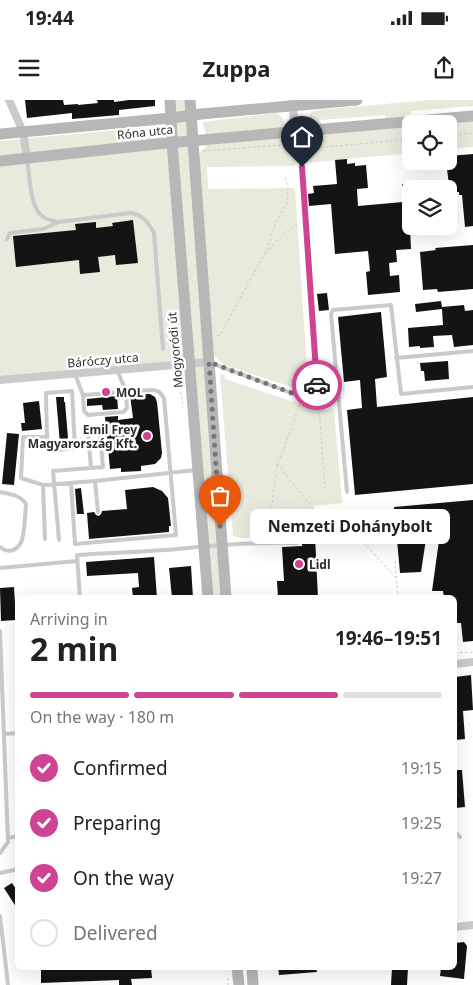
<!DOCTYPE html>
<meta charset="utf-8">
<style>
:root{--surface:#fff;--page:#f2f2f2;--text:#222;--muted:#767676;--line:#e0e0e0;--accent:#cf4492}
body{margin:0;font-family:"Noto Sans",sans-serif;background:var(--page);color:var(--text);height:100vh;display:flex;flex-direction:column;font-size:19px;white-space:nowrap}
*{box-sizing:border-box;margin:0}
p{font-size:16px;color:var(--muted)}
.icon{flex:none;width:28px;height:28px;fill:none;stroke:currentColor;stroke-width:2;stroke-linecap:round;stroke-linejoin:round}
.map{position:relative;flex:1;overflow:hidden}
.drawer{position:absolute;left:15px;top:495px;width:442px;height:375px;display:flex;flex-direction:column;background:var(--surface);border-radius:8px;box-shadow:0 5px 20px #0002}
.drawer>*{flex:none}
.buttons{position:absolute;left:402px;top:15px;display:grid;gap:10px}
.buttons a{display:grid;place-items:center;width:55px;height:55px;border-radius:8px;background:var(--surface);box-shadow:0 5px 20px #0002;font-size:25px}
.pin{position:absolute;display:grid;place-items:center;width:42px;height:42px;color:#fff;margin:-51px -21px;border-radius:50% 50% 50% 0;rotate:-45deg;box-shadow:0 0 5px #0007}
.pin .icon{rotate:45deg}
.courier{position:absolute;display:grid;place-items:center;width:50px;height:50px;margin:-25px;border:4px solid #cf4492;border-radius:50%;background:#fff;color:#222;box-shadow:0 1px 6px #0007}
.bubble{position:absolute;height:35px;border-radius:8px;background:var(--surface);box-shadow:0 5px 20px #0002;font-size:16px;font-weight:700;line-height:35px;text-align:center}
.summary em{font-style:normal;font-weight:700}
.summary div{display:flex;flex-direction:column-reverse}
.summary{display:flex;align-items:center;justify-content:space-between;height:85px;padding:0 15px}
h1{font-size:32px;font-weight:700;line-height:38px}
.bar{display:grid;grid-template-columns:repeat(4,1fr);gap:8px 5px;align-content:center;height:60px;padding:0 15px}
.bar i{height:6px;border-radius:4px;background:var(--line)}
.bar .on{background:var(--accent)}
.bar p{grid-column:span 4}
ol{padding:0 15px;list-style:none}
li{display:flex;align-items:center;gap:15px;height:55px}
li p{margin-inline-start:auto}
li .icon{padding:5px;border-radius:50%;background:var(--accent);color:#fff;stroke-width:4}
li:last-child{color:var(--muted)}
li i{width:28px;height:28px;border:2px solid var(--line);border-radius:50%}
.status{display:flex;justify-content:space-between;align-items:center;height:35px;padding:0 25px;background:var(--surface);direction:ltr}
.status svg{height:14px;fill:currentColor}
header{display:flex;justify-content:space-between;align-items:center;height:65px;padding:0 15px;background:var(--surface);font-size:22px;font-weight:700}
.map>svg:first-child{display:block}
</style>
<div class="status"><b>19:44</b><svg viewBox="0 0 49 12"><path d="M0 12V9h3v3zM5 12V6h3v6zM10 12V3h3v9zM15 12V0h3v12zM26 1h20v11H26zM47 4h2v5h-2z"/></svg></div>
<header><svg class="icon" aria-label="menu" viewBox="0 0 24 24"><path d="M4 6h16M4 12h16M4 18h16"/></svg>Zuppa<svg class="icon" aria-label="share" viewBox="0 0 24 24"><path d="M12 15V3M7 8l5-5 5 5M5 13v7h14v-7"/></svg></header>
<div class="map">
<svg width="473" height="885" viewBox="0 0 473 885">
<rect width="100%" height="100%" fill="#fff"/>
<path fill="#e9e9dc" d="M170 0H190L226 497H208L190 264 0 280V61L172 43Z
M429 0H473V6L411 11 412 20 386 22 385 15 320 20 321 25C314 26 311 25 308 19L311 12 318 10Z
M275 13 280 15 284 21V25L278 30 206 36 203 22Z
M473 21V47L449 49V24Z
M161 26 164 40 0 56V41Z
M411 27V53L307 63 305 36Z
M289 37C299 41 297 53 298 62L294 66 207 67 208 89 295 88 308 284C307 288 305 290 301 290L224 265 214 256 198 56 201 51 207 45Z
M220 274 224 275 225 279 309 307 325 310 334 309 342 403 313 406 316 435 240 438 233 436Z"/>
<path fill="#141414" d="M25 0H63L64 5 78 4V5L98 3 97 0H114V2L129 0H155V6L119 10V15L72 19V13L27 18Z
M473 54V126L465 127 462 95H459V92L450 93 446 61H449V56Z
M347 59V64L355 63V66L366 65 368 88 357 89 358 106 403 102 402 84 430 82 431 89H411V128H410L411 149 396 150 397 162 389 163 390 176 399 175 400 192 368 195 366 172 370 171 368 151 335 154 331 104 309 106 308 94 314 93 313 86 337 84 335 60Z
M133 120 138 163 116 165 115 155 98 157 100 172 80 174 79 160 16 167 13 136 76 130 75 124 96 122V128L113 126 112 123Z
M473 145V189L438 192 437 189 423 190 420 152 436 150 435 148Z
M327 193 329 210 319 211 317 194Z
M441 201 442 207 464 205 465 211 473 210V245L454 247 452 235 433 236 434 247 420 248V246L409 247 408 228 443 225 442 209 416 212 415 204Z
M381 212 387 277 375 279 377 307 473 297V384L355 395 347 310 362 308 360 280 344 282 338 217Z
M448 261 449 279 425 281 424 271H421L420 263Z
M150 294 155 297 157 302 162 353 161 358 155 364 141 366V371L121 372V368L110 369 105 317 118 316V320L133 318 130 295Z
M117 296 118 309 103 310 102 305 87 306V299Z
M56 297H64V302H65L68 338H67L68 343 60 344Z
M39 301 42 329 22 331 21 323H25L23 303Z
M7 333 19 334 14 385 2 384Z
M153 387 162 391 168 398 171 426H169V432L89 439 87 413 94 412 96 415 99 416 101 414 102 411 127 409 125 390Z
M81 388 84 414H77L75 389Z
M473 400V541L463 542 461 523H455V498H444L443 491H432L441 426H428L421 472 400 473 394 407Z
M302 436H315L318 498H278L277 481H284L282 447 302 446Z
M154 457 157 498H133L132 488 139 487 138 473 87 476 86 462Z
M191 466 193 498H172L169 468Z
M14 487 16 520 1 521 0 488Z
M471 575 473 610 463 611 465 639 455 640V577Z
M455 670H462L465 707 455 708Z
M12 783 18 792V810L4 788Z
M464 842 467 846 464 879 440 876 441 868H455V843Z
M41 868H151L152 878 131 879 132 885H119V880L41 883Z
M278 868H316L317 872 279 875Z
M392 868H408L407 885H391Z"/>
<g fill="none" stroke-linecap="round" stroke-linejoin="round">
<path stroke="#cacaca" stroke-width="1" stroke-dasharray="2.5 2.5" stroke-linecap="butt" d="M449 35 473 33
M306 45 316 48 411 39
M203 51 294 44
M266 153C276 142 286 129 300 123
M175 212 177 255
M217 236 220 235 267 149 276 122 287 103 288 87 285 76
M178 272 183 308
M319 307 325 388
M277 364 313 408 329 422 351 429 397 479
M268 437 277 364 284 349 300 303
M395 461 398 498
M455 553 473 552
M228 878V885"/>
<path stroke="#cacaca" stroke-width="4" d="M301 32 300 43 318 300
M27 59C30 75 29 106 43 117 48 120 53 121 59 122L130 113C142 114 148 122 154 133L163 249
M7 139 10 133 43 129 59 122
M396 258 473 251
M211 263 305 298 318 300 339 298
M75 274 83 295 84 311 88 315 123 312 127 308 126 291 117 270
M47 337 46 293 72 291 75 348 49 351 47 337H23L21 378 43 385 95 381 196 370
M95 381 98 412
M71 383 75 444 176 435 164 298C160 292 158 290 151 290L83 295
M43 385 45 439
M0 392C11 394 20 395 26 404 25 415 25 430 22 440 18 451 8 454 0 447
M347 392 331 214 333 210 391 205 401 294 473 287
M59 440 53 371 103 367 100 332 88 333 91 368
M0 468 77 461
M80 498 77 455C117 452 157 452 197 447 230 444 263 442 297 443
M0 531 8 742 0 753
M4 634 18 633
M455 732 460 737
M8 738 18 736
M0 773 18 769
M0 816 8 885"/>
<path stroke="#cacaca" stroke-width="8" d="M9 0 23 32 27 59
M293 0 294 32
M0 280 209 262
M455 564 473 562
M455 827 473 825"/>
<path stroke="#b7b7b7" stroke-width="11" d="M170 0 173 55 208 498
M190 0 226 498
M0 34 171 18 201 14 357 0
M0 61 167 43 473 16
M237 868 239 885
M252 868 253 885"/>
</g>
<g fill="none" stroke-linecap="round" stroke-linejoin="round">
<path stroke="#767676" stroke-width="5" stroke-dasharray="0 9" d="M220 426 209 262 305 298 318 300 317 285"/>
<path stroke="#cf4492" stroke-width="6" d="M302 67 317 285"/>
</g>
<g fill="#cf4492" stroke="#fff" stroke-width="2">
<circle cx="106" cy="292" r="5"/>
<circle cx="147" cy="336" r="5"/>
<circle cx="299" cy="464" r="5"/>
</g>
<g text-anchor="middle" dominant-baseline="central" stroke-width="5" stroke-linejoin="round" paint-order="stroke">
<g font-size="12" fill="#2d2d2d" stroke="#fff">
<text transform="translate(145 32) rotate(-6)">Róna utca</text>
<text transform="translate(175 250) rotate(-95)">Mogyoródi út</text>
<text transform="translate(103 260) rotate(-5)">Báróczy utca</text>
</g>
<g font-size="12" font-weight="bold" fill="#2d2d2d" stroke="#fff" text-anchor="start">
<text x="116" y="292">MOL</text>
<text x="137" y="329" text-anchor="end">Emil Frey<tspan x="137" dy="14">Magyarország Kft.</tspan></text>
<text x="309" y="464">Lidl</text>
</g>
</g>
</svg>
<div class="buttons">
<a><svg class="icon" aria-label="locate" viewBox="0 0 24 24"><circle cx="12" cy="12" r="6"/><path d="M12 2v4M12 18v4M2 12h4M18 12h4"/></svg></a>
<a><svg class="icon" aria-label="layers" viewBox="0 0 24 24"><path d="M12 4l9 5-9 5-9-5zM3 14l9 5 9-5"/></svg></a>
</div>
<div class="pin" style="left:220px;top:426px;background:#ea580c"><svg class="icon" aria-label="bag" viewBox="0 0 24 24"><path d="M5 8h14l-1 12H6zM9 8a3 3 0 0 1 6 0"/></svg></div>
<div class="pin" style="left:302px;top:67px;background:#1f2937"><svg class="icon" aria-label="home" viewBox="0 0 24 24"><path d="M3 11l9-7 9 7M6 9v11h12V9"/></svg></div>
<div class="courier" style="left:317px;top:285px"><svg class="icon" aria-label="car" viewBox="0 0 24 24"><path d="M5 17H2v-5l4-1 3-4h7l3 4 3 1v5h-3M9 17h6M6 11h13"/><circle cx="7" cy="17" r="2"/><circle cx="17" cy="17" r="2"/></svg></div>
<div class="bubble" style="left:250px;top:409px;width:200px">Nemzeti Dohánybolt</div>
<section class="drawer">
<div class="summary"><div><h1>2 min</h1><p>Arriving in</p></div><em>19:46–19:51</em></div>
<div class="bar"><i class="on"></i><i class="on"></i><i class="on"></i><i></i><p>On the way · 180 m</p></div>
<ol>
<li><svg class="icon" aria-label="check" viewBox="0 0 24 24"><path d="M5 12l5 5 9-10"/></svg>Confirmed<p>19:15</p></li>
<li><svg class="icon" aria-label="check" viewBox="0 0 24 24"><path d="M5 12l5 5 9-10"/></svg>Preparing<p>19:25</p></li>
<li><svg class="icon" aria-label="check" viewBox="0 0 24 24"><path d="M5 12l5 5 9-10"/></svg>On the way<p>19:27</p></li>
<li><i></i>Delivered</li>
</ol>
</section>
</div>
